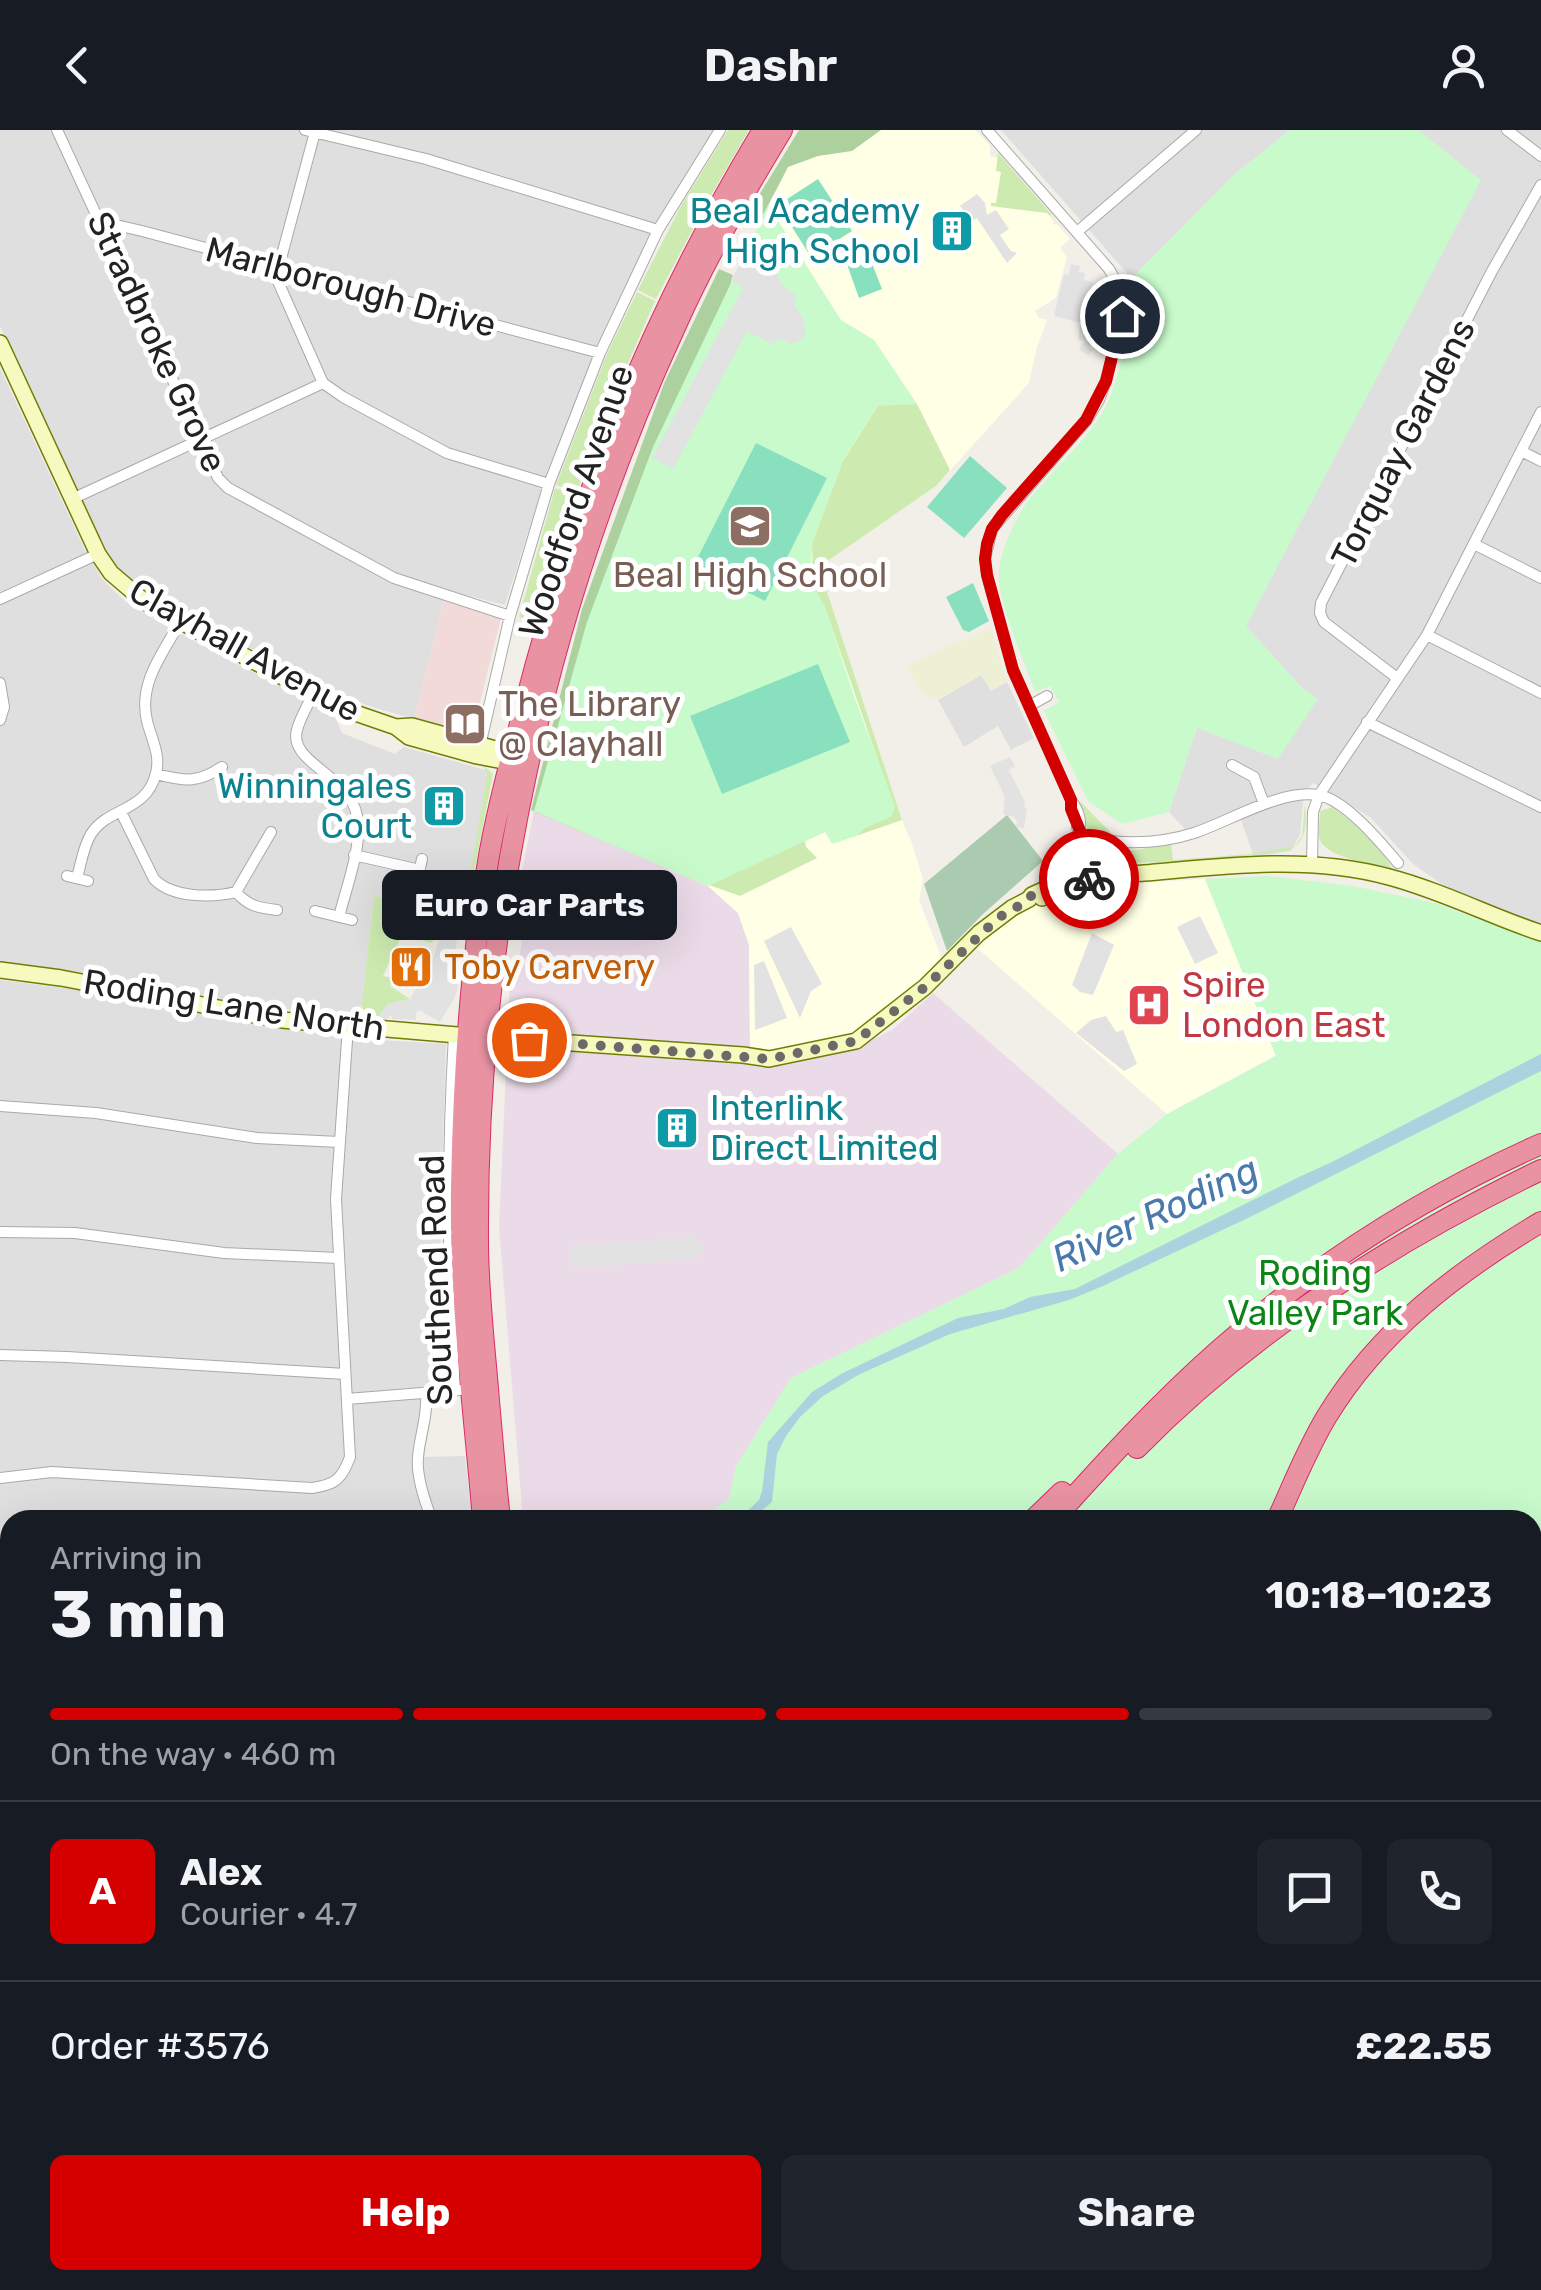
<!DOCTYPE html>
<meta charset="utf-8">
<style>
:root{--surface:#171b24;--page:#20242c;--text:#f1f3f6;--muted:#9ea1a6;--line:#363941;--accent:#d40000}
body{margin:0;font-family:Rubik,sans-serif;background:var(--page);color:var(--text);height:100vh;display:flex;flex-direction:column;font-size:38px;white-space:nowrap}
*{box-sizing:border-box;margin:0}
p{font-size:32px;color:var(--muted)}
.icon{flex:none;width:55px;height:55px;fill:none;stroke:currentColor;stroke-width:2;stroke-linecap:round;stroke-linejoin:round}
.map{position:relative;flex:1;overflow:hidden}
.sheet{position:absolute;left:0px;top:1380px;width:1542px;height:780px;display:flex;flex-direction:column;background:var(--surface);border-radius:30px 30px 0 0;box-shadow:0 10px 40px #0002}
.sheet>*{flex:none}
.pin{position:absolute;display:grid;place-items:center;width:85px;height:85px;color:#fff;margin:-42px;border:5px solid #fff;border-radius:50%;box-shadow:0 2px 10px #0007}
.courier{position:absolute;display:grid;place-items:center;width:100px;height:100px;margin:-50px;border:8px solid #d40000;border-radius:50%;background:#fff;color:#222;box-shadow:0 2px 12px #0007}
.bubble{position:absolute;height:70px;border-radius:15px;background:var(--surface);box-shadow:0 10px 40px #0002;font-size:32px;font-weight:700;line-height:70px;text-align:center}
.head em{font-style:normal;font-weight:700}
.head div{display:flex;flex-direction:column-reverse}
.head{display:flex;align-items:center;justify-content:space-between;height:170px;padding:0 50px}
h1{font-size:65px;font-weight:700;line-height:75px}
.bar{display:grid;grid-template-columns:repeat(4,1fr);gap:15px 10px;align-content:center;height:120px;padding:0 50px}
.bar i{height:12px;border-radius:8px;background:var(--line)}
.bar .on{background:var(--accent)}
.bar p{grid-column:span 4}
.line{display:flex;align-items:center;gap:25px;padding:0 50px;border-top:2px solid var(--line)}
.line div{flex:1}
.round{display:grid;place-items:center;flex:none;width:105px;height:105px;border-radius:15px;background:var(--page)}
.action{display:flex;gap:20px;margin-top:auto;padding:20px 50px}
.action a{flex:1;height:115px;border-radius:15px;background:var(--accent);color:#fff;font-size:40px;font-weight:700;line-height:115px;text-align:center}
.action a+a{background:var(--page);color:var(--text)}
header{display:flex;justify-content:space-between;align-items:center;height:130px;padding:0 50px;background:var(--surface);font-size:45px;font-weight:700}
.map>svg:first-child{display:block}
</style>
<header><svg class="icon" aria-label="back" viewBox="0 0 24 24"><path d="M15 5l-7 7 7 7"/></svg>Dashr<svg class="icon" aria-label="person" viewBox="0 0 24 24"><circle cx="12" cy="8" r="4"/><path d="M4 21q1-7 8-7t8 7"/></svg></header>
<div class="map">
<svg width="1541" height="2160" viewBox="0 0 1541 2160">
<rect width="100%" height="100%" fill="#f2efe9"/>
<path fill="#e0dfdf" d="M0 0H714L599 216 548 339 505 475 445 460 444 471 414 589 366 575 179 484 137 459 103 424 0 196Z
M1001 0H1290L1234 45 1130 150 1126 142Z
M1418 0H1541V795L1443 755 1413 734 1370 687 1313 653 1304 663 1300 704 1291 721 1254 727 1237 679 1192 699H1185L1169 682 1197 597 1318 569 1302 558 1246 496 1480 50Z
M0 238 86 422 103 450 126 472 168 497 334 585 342 603 395 624 404 617 489 641 463 785 374 766 360 891 227 870 80 842 0 835Z
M981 545 991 560 1007 552 1034 608 1011 620 998 596 964 617 938 570Z
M0 850 95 862 240 891 363 909 446 914 440 1103 449 1247 434 1270 424 1327 465 1326 472 1390H10V1427L0 1429Z
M1541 1441V2160H1482L1474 2159 1476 2150H1532V1444Z
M114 2150H320L331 2160H84L114 2152Z
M647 2150H1041L1042 2160H645Z
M1053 2150H1209L1205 2160H1055Z
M1223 2150H1346L1342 2160H1219Z"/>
<path fill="#f2dad9" d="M444 471 501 488 472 604 414 589Z
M0 1946 10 1962V2150H114L115 2152 84 2160H5L0 2141Z"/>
<path fill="#ebdbe8" d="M534 681 708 756 738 783 749 815 750 919 746 933 781 936 854 919 892 900 933 863 1118 1024 1019 1138 791 1248 736 1336 729 1369 701 1390H523L499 1097 510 850H516L523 803 511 797Z
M320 2150H516L515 2160H331Z"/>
<path fill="#ffffe5" d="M813 0H975L990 15V26L998 28 1051 87 1054 95 1057 94 1070 109 1060 118 1067 127 1056 168 1035 181 1039 188 1047 190 1037 217 1029 253 936 356 819 437 902 690 911 711 923 749 919 770 942 829 925 852 851 904 770 921 750 919 749 815 738 783 708 756 534 681 731 151 788 37Z
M1205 749 1276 925 1167 984 976 817 984 805 1015 783 1069 759 1092 755Z"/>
<path fill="#eef0d5" d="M991 498 1007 552 991 561 981 545 938 570 922 563 906 535Z"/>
<path fill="#cdebb0" d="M728 0H749L706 74 656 169 638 160 682 74Z
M998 23 1051 84V87L1047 83 991 76V73H996L1001 42 996 41Z
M637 162 655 171 608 279 577 362 556 355 607 224Z
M917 274 950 340 936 356 819 437 902 690 856 706 864 698 887 688 890 665 825 478 813 456 812 413 842 333 878 275Z
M555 358 576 365 534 491 519 487Z
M484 636 493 644 465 788 430 813 403 803 383 846 394 848 390 856 410 869 388 874 375 892 360 891 374 766 463 785 487 645Z
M1080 671 1111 703 1104 707V716L1108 719 1136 720 1171 713 1173 730 1251 724 1295 716 1302 706 1305 674C1307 692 1307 715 1286 721L1192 732 1109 733 1103 732 1093 724Z
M1332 677C1353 691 1382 717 1393 740 1375 735 1322 727 1319 707 1318 699 1320 689 1320 681Z
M820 704 805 711 806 717 817 728 740 766 695 750Z"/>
<path fill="#add19e" d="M799 0H881L852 21 818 26 788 37 762 87 751 78Z
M719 139 733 145 731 151 695 750 531 680 582 479 665 251Z
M0 1605 10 1607V1733L0 1732Z"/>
<path fill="#aacbaf" d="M1007 685 1043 731 983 784 947 821 924 754Z"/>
<path fill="#c8facc" d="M1290 0H1418L1481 50 1246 496 1302 558 1318 569 1278 629 1197 598 1169 682 1122 694 1088 671 1044 581 1059 572 1050 556 1035 562C1024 530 1003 485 999 452 996 425 1018 381 1036 361 1055 339 1086 309 1101 285 1117 261 1127 204 1135 175L1136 163 1130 150 1234 45Z
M768 75 841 190 874 210 917 274 877 276 842 333 812 414 811 441 813 456 825 477 854 566 895 676 892 686 864 698 856 706 832 714 825 702 708 756 534 681 587 492 653 317Z
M1267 746 1353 756 1435 773 1541 812V1441L1533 1444 1532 1390H701L729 1369 736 1336 791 1248 1019 1138 1118 1024 1167 984 1276 926 1205 749Z"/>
<path fill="#88e0be" d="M818 49 852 101 811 127 778 75Z
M866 118 882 159 859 168 844 126Z
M756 313 827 348 765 471 694 435Z
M970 326 1007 358 964 408 927 377Z
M973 453 989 491 969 502 963 500 946 467Z
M818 534 850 612 722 664 690 586Z"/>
<path fill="#e2e2e2" d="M977 64 985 73 987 85 996 80 1009 99 1000 105 1011 121 1017 123 1007 133 977 88 971 91 960 76Z
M746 121 765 132 776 141 782 154 797 167 794 174 804 190 805 204 801 210 791 214 777 208 774 215 747 201 673 339 652 328 743 158 731 151Z
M1071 134 1080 136 1079 142 1085 143 1084 150 1093 152 1091 159 1097 160 1095 167 1089 166 1088 172 1101 176 1094 202 1097 204 1089 216 1093 220 1089 226 1079 220 1084 211 1078 209 1081 193 1054 186 1064 144 1069 145Z
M1010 627 1015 636 1009 640 1025 672 1024 677 1027 678 1024 698 1016 697 1017 692 1014 687 1003 684 1005 667 990 636Z
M1200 786 1218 823 1195 834 1177 797Z
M459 792 453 842 458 856 455 867 440 892 419 880 416 883V890L392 889 391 884 388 889 378 888 387 874 410 869 432 831 441 805Z
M791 797 822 854 811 861 800 888 764 811Z
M1092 803 1114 815 1093 865 1080 862 1072 855Z
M764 831 787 888 755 900 754 835Z
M1106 886 1116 902 1123 900 1137 934 1124 941 1076 903 1091 890Z
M691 1104 705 1119 695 1129 571 1138 569 1116 686 1108Z"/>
<path fill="#aad3df" d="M1541 924V941L1250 1087 1103 1156 1069 1170 950 1204 860 1244 823 1266 800 1287 786 1306 777 1324 772 1372 750 1390H738L759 1370 762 1361 768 1312 812 1262 843 1243 958 1188 1004 1179 1030 1167 1075 1159 1299 1047 1332 1032Z"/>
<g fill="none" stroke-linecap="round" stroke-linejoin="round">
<path stroke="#aad3df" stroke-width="18" d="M0 1864 10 1863"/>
<g stroke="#a9a9a9" stroke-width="12">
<path id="street" d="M57 0 218 348 228 358 394 448 510 486
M305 0 426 29 658 100
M987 0 1109 139 1117 153 1122 170V186L1106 251 1099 270 1087 290 992 399 985 429 987 445 1013 540 1071 670C1078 680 1082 689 1079 701
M1507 0 1541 26
M315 2 276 147 323 253 343 267 447 323 549 354
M102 97 116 95 142 101 600 223
M1077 102 1196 0
M1521 321 1541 331
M72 369 323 253
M1474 414 1541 448
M0 469 98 424
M1427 505 1541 563
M1397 548 1324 492 1320 483 1321 473 1492 141 1541 55
M0 553 4 577 0 590
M313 564C308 575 300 588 297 600 288 633 350 645 357 686 363 715 346 758 339 787
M1029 576 1047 566
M1367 592 1541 677
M479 620 510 486 549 354 600 223 658 100 720 0
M1232 635 1254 647 1264 674
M156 644C185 651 196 654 222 637
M121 682 154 749C172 768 212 768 236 762 248 776 259 778 277 780
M1077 697 1090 749
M1110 711C1139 714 1166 712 1194 703 1228 692 1281 659 1318 665 1345 669 1381 713 1398 733
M354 725 420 740
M1312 734 1313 682 1319 665 1427 505 1541 282
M67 746 88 751
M77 748C81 734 83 717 91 704 108 677 147 682 156 643 161 625 151 608 147 591 138 553 163 523 180 492
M415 760 422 729
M236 762 271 702
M315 781 352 790
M454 905C447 1024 447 1142 455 1260
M0 976 96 983 257 1008 339 1012
M0 1102 75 1103 224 1123 338 1128
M0 1225 67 1227 345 1244
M426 1263C428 1286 420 1304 418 1327 416 1346 425 1372 432 1390
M347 1269 460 1260
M0 1348 52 1342 312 1358C335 1355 342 1349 350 1327L336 1069 348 896
M1532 1538 1541 1532
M1532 1693 1541 1683
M1532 1879 1541 1869
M0 1926 10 1944
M1532 1987 1541 1992
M120 2150 122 2160
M133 2150 139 2160
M303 2150 315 2160
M806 2150 812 2160
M915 2150 919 2160
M1046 2150 1047 2160
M1181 2150 1206 2160
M1212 2160 1215 2150"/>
</g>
<g stroke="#707d05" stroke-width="18">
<path id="secondary" d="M0 213 98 424 111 443 145 472 338 577 396 597 409 607 477 626 503 631 511 629
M396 597 412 596 506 622
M1042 768C1064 747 1115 745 1144 743 1226 736 1309 725 1389 747 1442 761 1490 786 1541 803
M0 840 61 848 282 890 469 906
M486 907 743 925 769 929 856 911 925 857 979 803 1012 778 1029 769 1032 765 1043 760 1048 761
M1354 2160 1359 2150"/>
</g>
<g stroke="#a06b00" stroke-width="20">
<path id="primary" d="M0 1914 10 1912
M1427 2150 1456 2160"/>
</g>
<g stroke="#dc2a67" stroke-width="22">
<path id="highway" d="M1137 1318C1252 1201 1394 1111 1541 1040
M483 1390C474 1280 459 1169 461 1058 463 947 470 835 489 726 497 679 510 632 522 586 576 374 650 187 763 0
M500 1390C495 1342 491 1294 487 1247 483 1202 478 1156 478 1111 476 794 544 480 677 193 707 126 744 63 782 0
M1033 1390 1062 1362
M1053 1390C1106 1331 1160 1272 1219 1220 1315 1135 1424 1066 1541 1014
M1277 1390C1293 1355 1307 1319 1327 1286 1379 1201 1457 1142 1541 1092
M0 1589 10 1591
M0 1747 10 1748
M0 1774 10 1776
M538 2160V2150
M552 2160 553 2150
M574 2160 575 2150
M597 2160 599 2150
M618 2160 620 2150"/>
</g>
<use href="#street" stroke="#fff" stroke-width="10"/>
<use href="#secondary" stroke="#f7fabf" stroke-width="15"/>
<use href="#primary" stroke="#fcd6a4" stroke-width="18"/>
<use href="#highway" stroke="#e892a2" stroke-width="20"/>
</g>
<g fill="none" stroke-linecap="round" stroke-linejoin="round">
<path stroke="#6b6a68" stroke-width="10" stroke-dasharray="0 18" d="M529 910 769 929 856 911 925 857 998 788 1029 770 1032 764 1043 760 1048 762 1089 749"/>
<path stroke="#d40000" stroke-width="12" d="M1089 749 1080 701 1071 679V670L1013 540 987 445 985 429 987 414 992 399 1002 385 1086 290 1106 251 1122 186"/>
</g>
<defs>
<g id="building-square" transform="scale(2.25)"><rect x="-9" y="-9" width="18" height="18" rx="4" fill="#0f9aa8" stroke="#fff"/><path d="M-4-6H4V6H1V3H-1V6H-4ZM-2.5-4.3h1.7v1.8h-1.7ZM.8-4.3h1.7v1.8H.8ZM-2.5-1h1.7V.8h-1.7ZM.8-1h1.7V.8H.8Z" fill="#fff"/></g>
<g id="school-square" transform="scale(2.25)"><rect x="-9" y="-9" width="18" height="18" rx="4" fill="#8d6e63" stroke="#fff"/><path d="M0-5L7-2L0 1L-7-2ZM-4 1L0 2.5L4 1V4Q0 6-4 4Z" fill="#fff"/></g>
<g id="library-square" transform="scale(2.25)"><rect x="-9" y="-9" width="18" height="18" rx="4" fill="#8d6e63" stroke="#fff"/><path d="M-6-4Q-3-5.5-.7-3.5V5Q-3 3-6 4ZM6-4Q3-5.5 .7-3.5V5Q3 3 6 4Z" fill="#fff"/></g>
<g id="restaurant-square" transform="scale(2.25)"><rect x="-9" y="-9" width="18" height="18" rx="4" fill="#e8710a" stroke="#fff"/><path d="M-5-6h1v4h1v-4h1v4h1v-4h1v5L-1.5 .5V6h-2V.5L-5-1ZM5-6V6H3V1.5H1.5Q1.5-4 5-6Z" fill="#fff"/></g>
<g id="hospital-square" transform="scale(2.25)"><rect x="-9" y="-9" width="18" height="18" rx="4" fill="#e0444e" stroke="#fff"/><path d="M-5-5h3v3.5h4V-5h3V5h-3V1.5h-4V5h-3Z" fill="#fff"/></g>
</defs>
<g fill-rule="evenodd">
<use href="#building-square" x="952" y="101"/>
<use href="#school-square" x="750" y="396"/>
<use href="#library-square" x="465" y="594"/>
<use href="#building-square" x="444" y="676"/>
<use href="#restaurant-square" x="411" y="837"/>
<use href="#hospital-square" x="1149" y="875"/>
<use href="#building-square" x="677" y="998"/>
</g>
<g text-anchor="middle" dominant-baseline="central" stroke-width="10" stroke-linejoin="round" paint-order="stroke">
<g font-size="35" fill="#0d838f" stroke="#fff" text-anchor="end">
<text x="920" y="81">Beal Academy<tspan x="920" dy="40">High School</tspan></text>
<text x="412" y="656">Winningales<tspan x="412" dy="40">Court</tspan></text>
<text x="710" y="978" text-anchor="start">Interlink<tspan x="710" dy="40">Direct Limited</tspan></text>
</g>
<g font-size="35" fill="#222" stroke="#fff">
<text transform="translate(351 157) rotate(15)">Marlborough Drive</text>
<text transform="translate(157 212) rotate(65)">Stradbroke Grove</text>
<text transform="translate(1403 313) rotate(-63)">Torquay Gardens</text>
<text transform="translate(576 371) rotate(-71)">Woodford Avenue</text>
<text transform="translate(245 520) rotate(29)">Clayhall Avenue</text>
<text transform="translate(234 875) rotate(9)">Roding Lane North</text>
<text transform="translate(436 1150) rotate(-92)">Southend Road</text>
</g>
<g font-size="35" fill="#785e54" stroke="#fff">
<text x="750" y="445">Beal High School</text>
<text x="498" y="574" text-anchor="start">The Library<tspan x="498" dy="40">@ Clayhall</tspan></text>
</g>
<g font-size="35" fill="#c56008" stroke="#fff" text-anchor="start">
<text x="444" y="837">Toby Carvery</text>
</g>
<g font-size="35" fill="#be3a42" stroke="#fff" text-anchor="start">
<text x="1182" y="855">Spire<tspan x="1182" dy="40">London East</tspan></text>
</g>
<g font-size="35" fill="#0c8416" stroke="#fff">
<text x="1315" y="1143">Roding<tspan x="1315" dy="40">Valley Park</tspan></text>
</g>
<g font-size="38" font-style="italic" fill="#4a7aab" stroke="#fff">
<text transform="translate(1155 1084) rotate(-25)">River Roding</text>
</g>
</g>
</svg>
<div class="pin" style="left:529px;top:910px;background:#ea580c"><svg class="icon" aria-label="bag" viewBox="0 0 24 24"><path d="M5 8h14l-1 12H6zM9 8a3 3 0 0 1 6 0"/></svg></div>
<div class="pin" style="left:1122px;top:186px;background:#1f2937"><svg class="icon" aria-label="home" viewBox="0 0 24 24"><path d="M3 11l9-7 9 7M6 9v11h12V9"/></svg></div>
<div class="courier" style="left:1089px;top:749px"><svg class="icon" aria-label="bike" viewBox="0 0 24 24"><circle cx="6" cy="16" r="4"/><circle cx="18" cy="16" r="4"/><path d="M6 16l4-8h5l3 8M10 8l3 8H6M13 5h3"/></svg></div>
<div class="bubble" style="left:382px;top:740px;width:295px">Euro Car Parts</div>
<section class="sheet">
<div class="head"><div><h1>3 min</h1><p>Arriving in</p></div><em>10:18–10:23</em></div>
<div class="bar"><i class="on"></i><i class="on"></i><i class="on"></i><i></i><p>On the way · 460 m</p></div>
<div class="line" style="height:180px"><b class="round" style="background:var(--accent);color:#fff">A</b><div><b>Alex</b><p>Courier · 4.7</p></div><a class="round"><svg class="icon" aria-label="chat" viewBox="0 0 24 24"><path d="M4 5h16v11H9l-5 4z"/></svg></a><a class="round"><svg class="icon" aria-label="phone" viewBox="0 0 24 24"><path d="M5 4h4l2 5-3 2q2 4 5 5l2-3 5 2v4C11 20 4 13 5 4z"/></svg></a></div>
<div class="line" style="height:130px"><div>Order #3576</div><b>£22.55</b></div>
<div class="action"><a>Help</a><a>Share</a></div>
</section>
</div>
